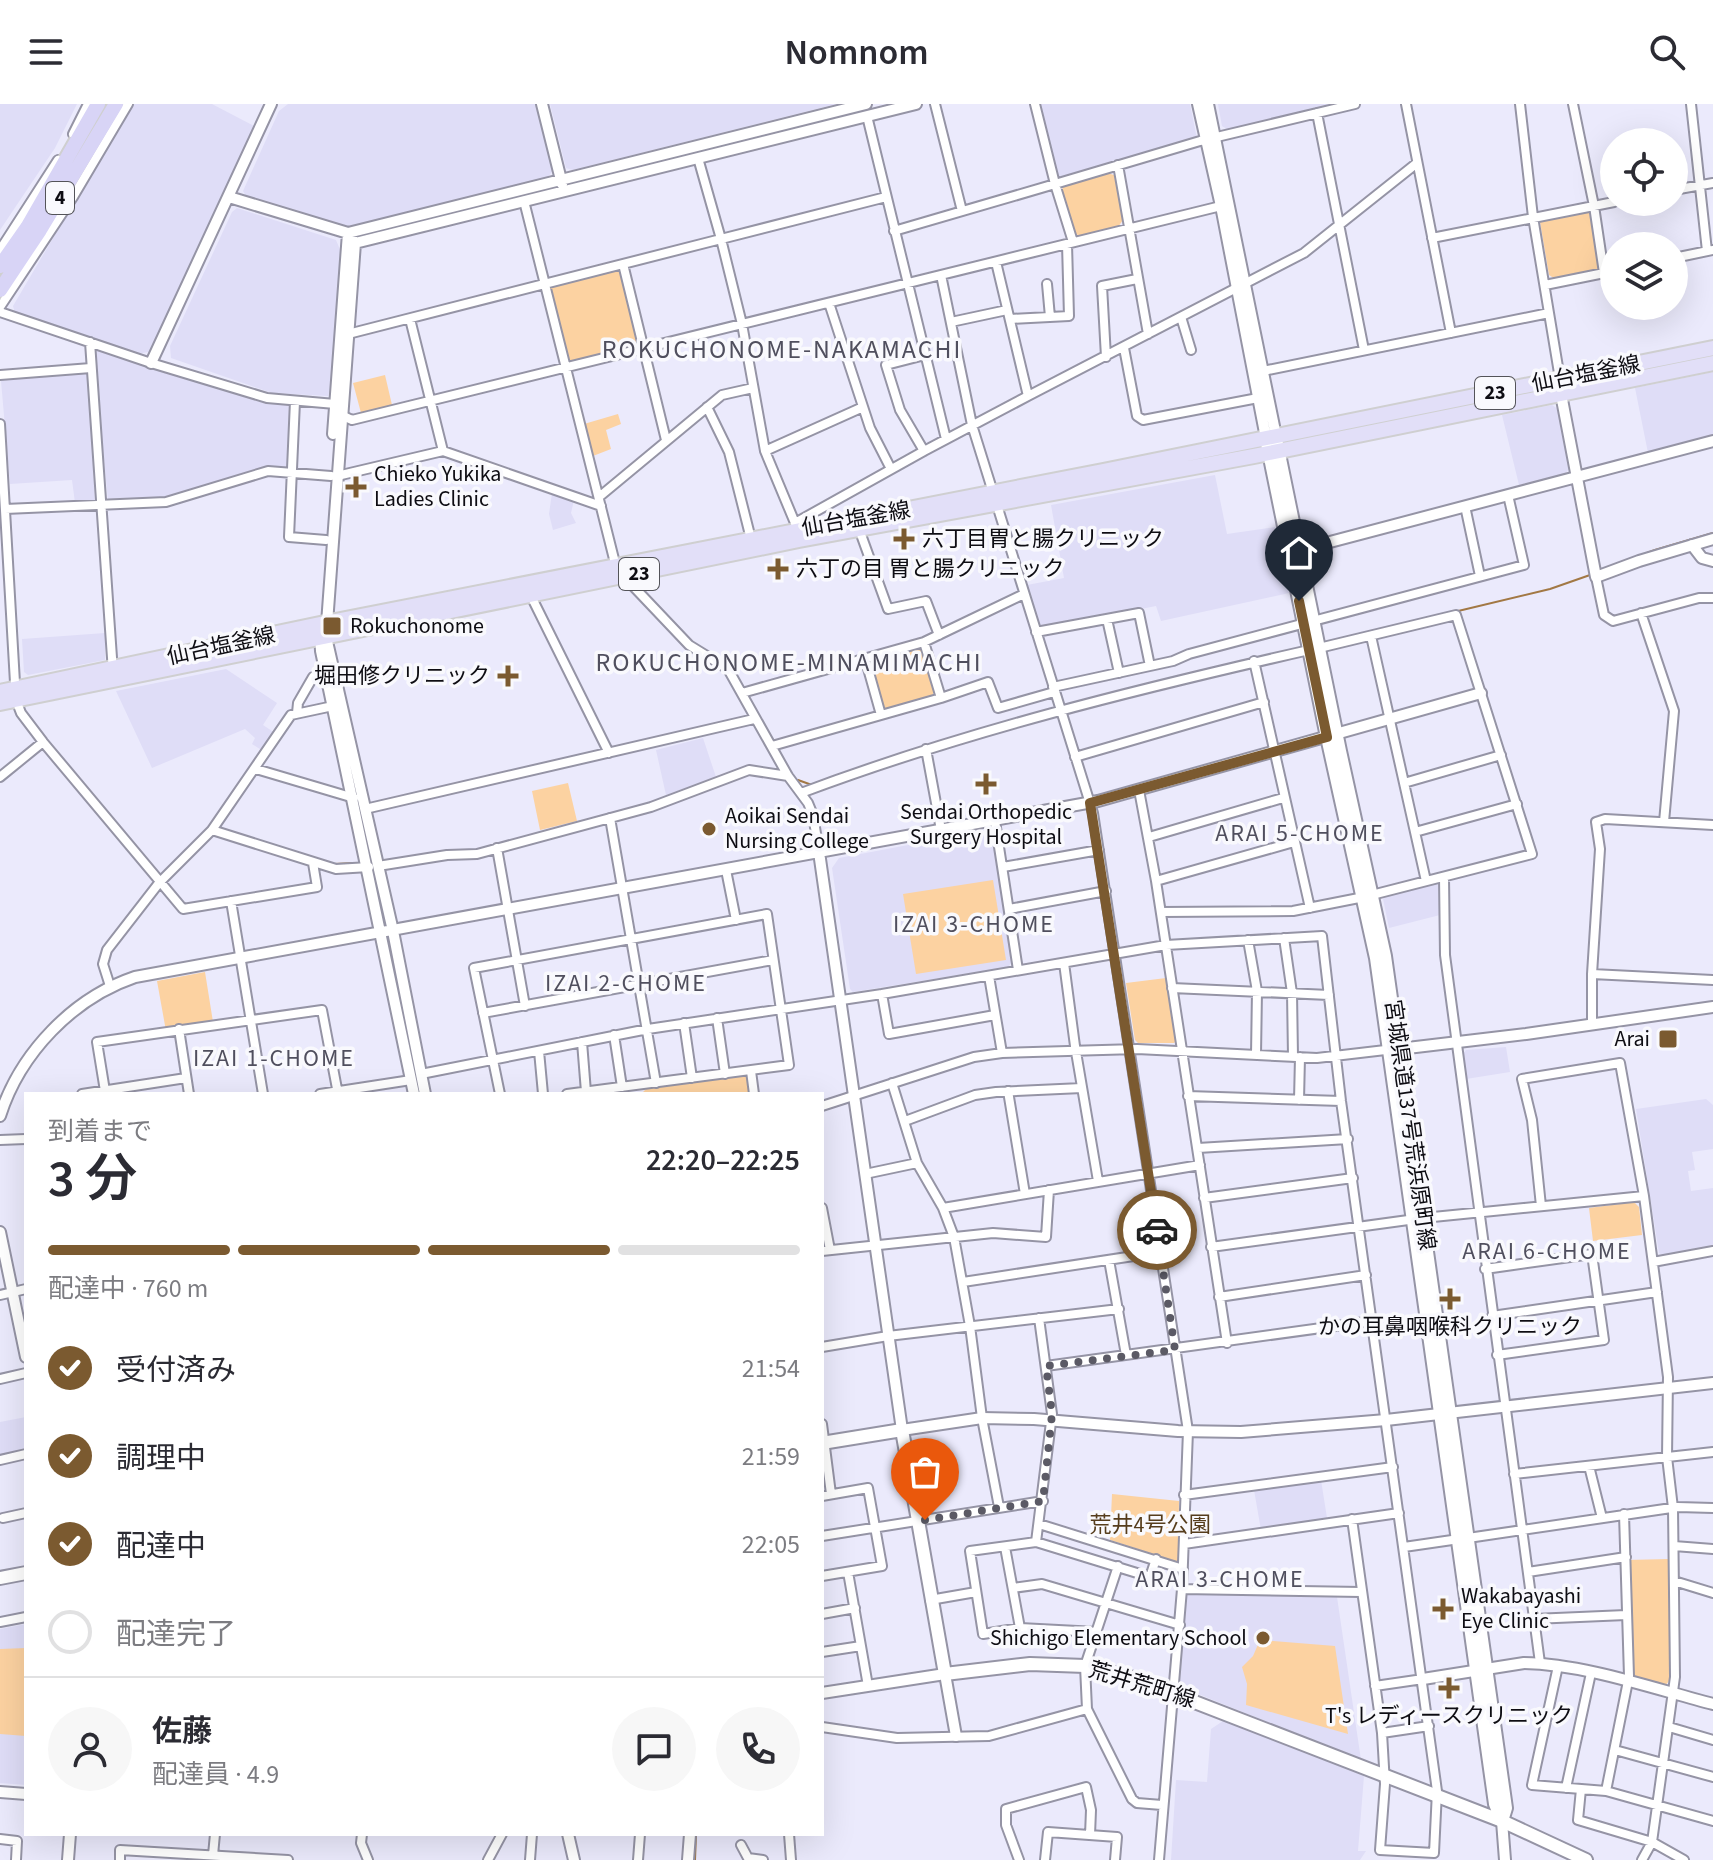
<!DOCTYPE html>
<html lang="ja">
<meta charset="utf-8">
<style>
:root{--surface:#fff;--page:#f7f7f7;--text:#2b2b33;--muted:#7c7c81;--line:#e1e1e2;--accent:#7b5a30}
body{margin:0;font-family:"Source Sans 3","Noto Sans JP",sans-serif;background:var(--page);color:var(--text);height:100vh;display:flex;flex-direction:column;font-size:30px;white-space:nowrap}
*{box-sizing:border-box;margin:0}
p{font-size:26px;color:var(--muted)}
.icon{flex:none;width:44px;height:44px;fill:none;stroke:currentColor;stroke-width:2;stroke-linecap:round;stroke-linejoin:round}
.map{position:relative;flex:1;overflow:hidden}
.panel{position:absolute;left:24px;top:988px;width:800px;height:744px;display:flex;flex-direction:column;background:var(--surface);border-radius:0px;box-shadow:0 8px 32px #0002}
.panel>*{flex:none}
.tools{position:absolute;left:1600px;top:24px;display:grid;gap:16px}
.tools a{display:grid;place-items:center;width:88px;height:88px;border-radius:50%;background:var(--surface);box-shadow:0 8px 32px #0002;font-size:40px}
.pin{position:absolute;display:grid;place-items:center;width:68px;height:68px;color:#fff;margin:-82px -34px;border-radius:50% 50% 50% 0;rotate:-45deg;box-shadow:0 0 8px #0007}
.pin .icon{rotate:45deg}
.courier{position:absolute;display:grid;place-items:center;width:80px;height:80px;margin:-40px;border:6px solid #7b5a30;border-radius:50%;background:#fff;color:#222;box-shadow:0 2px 10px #0007}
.headline em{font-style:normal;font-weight:600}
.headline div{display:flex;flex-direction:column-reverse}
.headline{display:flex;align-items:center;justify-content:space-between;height:136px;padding:0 24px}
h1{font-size:52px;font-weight:600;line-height:60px}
.bar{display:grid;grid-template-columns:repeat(4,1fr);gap:12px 8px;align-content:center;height:96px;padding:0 24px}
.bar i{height:10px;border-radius:6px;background:var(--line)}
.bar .current{background:var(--accent)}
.bar p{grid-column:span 4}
.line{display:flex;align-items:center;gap:20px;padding:0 24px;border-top:2px solid var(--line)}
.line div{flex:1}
.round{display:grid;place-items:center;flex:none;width:84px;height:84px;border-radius:42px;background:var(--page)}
ol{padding:0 24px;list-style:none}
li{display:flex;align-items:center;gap:24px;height:88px}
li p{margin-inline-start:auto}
li .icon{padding:8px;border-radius:50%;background:var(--accent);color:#fff;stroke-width:4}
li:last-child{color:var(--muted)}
li i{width:44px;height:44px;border:4px solid var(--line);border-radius:50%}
header{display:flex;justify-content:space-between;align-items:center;height:104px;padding:0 24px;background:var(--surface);font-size:36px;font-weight:600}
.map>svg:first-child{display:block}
</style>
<header><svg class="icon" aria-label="menu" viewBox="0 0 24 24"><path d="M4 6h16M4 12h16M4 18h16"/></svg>Nomnom<svg class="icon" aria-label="search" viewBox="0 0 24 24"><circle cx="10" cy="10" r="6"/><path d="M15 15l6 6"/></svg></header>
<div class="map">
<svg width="1713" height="1756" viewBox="0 0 1713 1756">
<rect width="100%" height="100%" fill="#ebeafc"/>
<path fill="#dfddf7" d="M0 0H77L55 44 0 126Z
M132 0H212L256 23 149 248 136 250 15 209 13 202Z
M288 0H535L553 66 548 73 346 123 246 92 243 87 279 7Z
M550 0H837L573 66 566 64Z
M1039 0H1190L1197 35 1065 75 1056 70Z
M1218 0H1342L1230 27 1222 22Z
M237 104 336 136 341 148 332 281 328 292 272 289 171 254 170 242 232 108Z
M93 244 293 302 290 366 268 365 162 394 108 397Z
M88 268 95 398 75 399 72 376 10 380 1 277 3 273Z
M1713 268V332L1648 349 1635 284Z
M1552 301 1558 305 1569 365 1565 370 1519 381 1502 311Z
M1215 371 1227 430 1275 423 1289 489 1161 517 1156 502 1044 524 1037 521 1027 481 1064 474 1051 401Z
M552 389 574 396 571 409 576 419 553 426 549 410Z
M105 529V556L28 571 24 568 22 535Z
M226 565 277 599 263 621 275 629 263 647 252 640 255 634 245 625 152 664 116 587Z
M703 634 716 673 666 691 656 646Z
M988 726 992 728 1012 858 1008 863 853 888 850 885 832 764 839 754Z
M1436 779 1442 784 1440 811 1389 824 1383 795 1386 791Z
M1506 943 1510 968 1466 975 1463 950 1466 946Z
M1706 995 1713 1001V1045L1692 1048 1695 1066 1688 1067 1691 1087 1713 1084V1141L1662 1151 1659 1149 1636 1005Z
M26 1313V1347L0 1352V1318Z
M1321 1376 1327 1414 1261 1426 1254 1386Z
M1191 1488 1337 1493 1361 1656 1181 1583 1178 1576 1187 1492Z
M26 1520V1681L0 1679V1525Z
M1226 1615 1364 1672 1358 1747H1366L1360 1756H1171L1176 1676 1207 1678 1211 1625Z"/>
<path fill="#fcd2a1" d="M1107 69 1114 71 1123 116 1118 123 1080 132 1074 129 1061 87 1065 80Z
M1583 107 1589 108 1600 161 1596 167 1555 175 1549 171 1540 118 1542 115Z
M616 164 622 167 639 236 636 242 572 259 567 256 549 183 552 180Z
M385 271 392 301 361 309 353 279Z
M618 310 621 320 606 326 611 345 593 352 584 320Z
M916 543 923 545 935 587 930 594 888 606 881 601 869 562 873 555Z
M568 679 577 717 540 726 532 687Z
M993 776 1006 856 916 870 903 790Z
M205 868 213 918 166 927 157 877Z
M1166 874 1177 936 1174 939H1138L1135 936 1126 879Z
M745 971 751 976 754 990H641L648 983Z
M1634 1098 1639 1103 1642 1131 1593 1137 1589 1104Z
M1112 1390 1179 1397 1178 1458 1110 1436Z
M1669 1455V1577L1665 1582 1633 1575 1631 1571 1626 1456Z
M1260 1536 1335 1542 1348 1630 1246 1601 1247 1580 1242 1563 1253 1552Z
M26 1544V1632L0 1630V1545Z"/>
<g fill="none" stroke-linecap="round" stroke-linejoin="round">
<path stroke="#a27844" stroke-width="2" d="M1606 464 1655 446 1713 429
M1454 508 1550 485 1590 471
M1328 538 1393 522
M798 676 812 681
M334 760 356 759
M695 1756 696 1730"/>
<g stroke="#9594a5" stroke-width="12">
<path id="minor" d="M935 0 962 107
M1035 0 1055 80 1200 37 1355 0
M1406 0 1451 229
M1520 0 1533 113 1560 275
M1573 0 1594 102 1604 169
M1691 0 1707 147
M1317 9 1364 246
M867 12 946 335
M73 30 88 0
M1118 61 1148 230
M1674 86 1713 79
M524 97 616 463
M894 127 1055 80 1073 138
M1432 134 1614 98
M0 146 58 56
M1674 154 1713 146
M996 158 1028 292 1304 149 1417 59
M623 160 666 336
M941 171 972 321 1093 709 1188 1327 1182 1485 1159 1756
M1047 180 1050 213
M1545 181 1614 167
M829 199 870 324 891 365
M0 203 73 93 128 0
M0 208 151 259 267 294 335 300 341 311 352 316 1221 102
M1181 213 1191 246
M410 215 443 347
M1010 215 1069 212 1067 140
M951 218 1007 206
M348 230 721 135 698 54
M90 238 113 568
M1124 244 1137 312 1143 316 1258 294
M1106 253 1102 182 1137 175
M1263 267 1549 209
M0 271 91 264
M295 297 289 433 326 436
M707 303 729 348 751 435
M0 320 16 596 21 609 43 638 183 805 317 783 313 759
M765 347 863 303
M924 347 900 306 886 261 925 251
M337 372 443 347 601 402
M599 393 722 291 753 284
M1465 402 1480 472
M5 405 166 398 268 367 331 372
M795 419 765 347 742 220 721 135 886 93
M796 424 795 419 924 347 1028 292
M859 425 888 505 926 497 939 531
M630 472 633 482 689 541 728 565 788 672 808 699 813 711 819 748
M1596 473 1604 511 1613 517 1699 494H1713
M531 492 609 649
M1641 509 1674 607 1664 718
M1107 515 1119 569
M1036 528 1139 509 1150 562
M1371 532 1426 777
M924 538 941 594
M865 554 881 611
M1254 557 1310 804
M1053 583 1173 557 1189 550 1524 461 1508 391
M742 589 924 538 1024 490
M297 609 298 599 313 573
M772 642 941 594 988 578 998 604 1054 588
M926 645 941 726
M1075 653 1264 598
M256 665 354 694
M0 673 43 638
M1404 679 1501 651
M1139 686 1156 777 1227 1239
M801 689C966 627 1138 585 1309 546
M365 705 754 615
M610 714 656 979
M995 717 1018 866
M212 726 336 765 369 763
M1415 728 1517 700
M1149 733 1283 694
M497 744 525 902
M378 762 447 751 477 750 651 703 749 666 788 672
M1003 763 1099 746
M726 766 736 816
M1444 773 1445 851 1540 1559
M1156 777 1294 738
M231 797 263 990
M1009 805 1106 787
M1161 808 1293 807 1364 793 1532 750 1456 511 1319 544
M1284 834 1292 889 1293 952
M1248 836 1257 887 1256 951
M1064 859 1075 942 1098 1077
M1592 870 1713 876
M989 872 1002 949
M110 882 103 860 107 846 159 779 212 726 291 611 333 602
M1172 884 1329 891
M882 890 889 930 995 911
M483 909 773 856
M717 914 725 970
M684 919 692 974
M1592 921V870L1600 745 1596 718 1605 715 1713 721
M179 925 189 990
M614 931 622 983
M582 938 586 988
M539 947 543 990
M751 967 754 990
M421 970 648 925 882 890 1166 841 1322 832 1341 997 1437 1687 1434 1749 1380 1746 1385 1680 1382 1629 1352 1415
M892 979 917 1059 943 1104 954 1133 970 1222 982 1314 999 1403
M105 987 97 938 322 906 338 990
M1008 987 1025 1090
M82 990 186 974
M320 990 411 976
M500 990 474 864 767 810 789 961 567 990
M1188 992 1341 997
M1299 996 1300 953
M822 1002 974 953 1002 949 1137 945 1317 954 1394 945
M905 1017 975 991 996 988 1082 984
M0 1036 26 1035
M1198 1044 1348 1035
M865 1070 917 1059
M1204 1094 1353 1074
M1541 1102 1532 1016 1522 975 1620 959 1644 1092 1668 1273 1667 1353 1673 1404 1675 1573 1652 1738 1642 1756
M822 1104 830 1146
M943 1104 1200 1061
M1211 1143 1423 1114 1644 1092
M822 1147 993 1129 1046 1133 1049 1086
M1109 1156 1126 1251
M1653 1158 1713 1147
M1485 1165 1592 1150 1604 1236 1497 1251
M963 1178 1160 1148
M0 1191 26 1185
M1219 1193 1366 1171
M1492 1212 1657 1188
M822 1243 888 1232 1119 1205
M1046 1262 1372 1217
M0 1275 26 1269
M822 1320 831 1390
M0 1356 26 1350
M1589 1362 1602 1414
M1514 1370 1713 1348
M1184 1391 1393 1363
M822 1392 868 1384 882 1462 822 1472
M3 1414 26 1409
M1039 1420 1183 1465
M822 1432 1043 1397
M1468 1434 1678 1403 1713 1404
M1036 1438 1052 1310 1039 1214
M1184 1440 1399 1409
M1674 1442 1713 1445
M1005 1443 1020 1524
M1404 1443 1459 1435
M1118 1462 1085 1562 1087 1605 1132 1695 1137 1699 1162 1701
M848 1468 868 1582
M1528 1468 1626 1453
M1674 1477 1713 1489
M1013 1484 1042 1480 1180 1521
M1182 1485 1361 1488
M930 1496 976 1488
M822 1510 855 1504
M1533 1515 1626 1511
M0 1518 26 1513
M1097 1528 1020 1524 983 1530 970 1447 1036 1438 1150 1473 1156 1455
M822 1548 861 1542
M1558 1562 1532 1681 1606 1687 1713 1717
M1375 1582 1423 1575
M822 1623 897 1634 989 1632 1087 1605
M1669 1623 1713 1636
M1382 1629 1429 1622
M1615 1646 1713 1673
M1566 1684 1591 1569
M1581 1685 1578 1716 1652 1738 1684 1756
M1606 1687 1629 1572 1624 1410
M362 1730 361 1739 368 1756
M789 1730 791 1756
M0 1735 17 1737 16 1756
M741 1741 748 1754 763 1756
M213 1751 215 1730
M120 1756V1746L288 1756
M488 1756 502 1730
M530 1756 532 1730
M638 1756 640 1730
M1019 1756 1006 1721V1705L1086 1683 1091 1706 1090 1731
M1045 1756 1048 1728 1117 1733 1115 1756"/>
</g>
<g stroke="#9594a5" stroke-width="14">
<path id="tertiary" d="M542 0 562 80
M1198 0 1221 102 1266 334
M1208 0 1276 332
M229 93 348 129 866 0
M348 129 355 139 326 533 393 827 425 990
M355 139 916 0
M151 259 271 0
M1560 285 1596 473 1639 457 1713 435
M333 330 348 129
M1692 441 1702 454 1713 457
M1292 448 1713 337
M320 530 321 547 414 990
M819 748 902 1326 982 1314 1034 1315 1178 1327 1241 1328 1386 1316 1713 1279
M1399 945 1526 930 1713 903
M0 1012C20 949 73 894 135 873L1098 697 1481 589
M0 1128 26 1253
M1423 1575 1524 1559C1584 1560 1655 1585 1713 1600
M822 1589 945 1570 956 1632
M0 1688 26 1690
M1502 1717 1505 1756
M568 1730 574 1756
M68 1756 70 1730
M688 1756 690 1730"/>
</g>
<g stroke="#9594a5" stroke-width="16">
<path id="secondary" d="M1266 334 1327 633 1376 854 1495 1700 1502 1717
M1277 340 1340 647 1385 852 1506 1704 1502 1717
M822 1339 902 1326 945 1570 1030 1560 1085 1562 1130 1573 1502 1717 1586 1756
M0 1474 26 1469"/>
</g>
<g stroke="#cfcfd0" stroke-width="18">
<path id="primary" d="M0 588 320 520 1103 367 1713 244
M0 599 799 436 1254 352 1713 259"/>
</g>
<g stroke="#cfcfd0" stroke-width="18">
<path id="trunk" d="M0 162 28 122 98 0
M0 186 40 126 116 0"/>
</g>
<use href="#minor" stroke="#fff" stroke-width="8"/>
<use href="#tertiary" stroke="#fff" stroke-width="10"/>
<use href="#secondary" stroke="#fff" stroke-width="12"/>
<use href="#primary" stroke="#e2dff8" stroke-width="14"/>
<use href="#trunk" stroke="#d8d4f6" stroke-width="14"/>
</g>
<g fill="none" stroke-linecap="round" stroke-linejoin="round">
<path stroke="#5b5a65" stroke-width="8" stroke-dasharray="0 14.4" d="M925 1416 1043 1397 1052 1310 1046 1262 1175 1246 1157 1126"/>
<path stroke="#7b5a30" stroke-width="10" d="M1157 1126 1090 699 1327 633 1299 497"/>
</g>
<g fill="#7b5a30" stroke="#f9f9fd" stroke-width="3">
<path d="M352 371h8v8h8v8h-8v8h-8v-8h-8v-8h8z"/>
<path d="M900 423h8v8h8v8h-8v8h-8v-8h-8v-8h8z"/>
<path d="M774 453h8v8h8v8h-8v8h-8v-8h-8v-8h8z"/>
<rect x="322" y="512" width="20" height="20" rx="4"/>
<path d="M504 560h8v8h8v8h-8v8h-8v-8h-8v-8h8z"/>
<path d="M982 668h8v8h8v8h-8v8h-8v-8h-8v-8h8z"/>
<circle cx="709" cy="725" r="8"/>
<rect x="1658" y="925" width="20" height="20" rx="4"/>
<path d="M1446 1183h8v8h8v8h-8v8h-8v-8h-8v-8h8z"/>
<path d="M1439 1493h8v8h8v8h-8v8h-8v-8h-8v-8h8z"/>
<circle cx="1263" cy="1534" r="8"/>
<path d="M1445 1572h8v8h8v8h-8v8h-8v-8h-8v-8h8z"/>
</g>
<g text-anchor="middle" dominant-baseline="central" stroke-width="7" stroke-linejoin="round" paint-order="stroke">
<g fill="#f9f9fd" stroke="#545459" stroke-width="2">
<rect x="46" y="78" width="28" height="32" rx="6"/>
<rect x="1475" y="273" width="40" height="32" rx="6"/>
<rect x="619" y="454" width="40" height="32" rx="6"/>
</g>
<g font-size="20" font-weight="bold" fill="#0e0d13">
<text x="60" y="94">4</text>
<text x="1495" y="289">23</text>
<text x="639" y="470">23</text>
</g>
<g font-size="22" fill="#0e0d13" stroke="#f9f9fd">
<text transform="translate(1586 270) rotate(-11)">仙台塩釜線</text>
<text transform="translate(856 415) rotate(-10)">仙台塩釜線</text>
<text transform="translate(221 542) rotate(-12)">仙台塩釜線</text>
<text transform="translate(1410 1021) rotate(82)">宮城県道137号荒浜原町線</text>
<text transform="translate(1142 1581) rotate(17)">荒井荒町線</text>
</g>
<g font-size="22" fill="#0e0d13" stroke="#f9f9fd" text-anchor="start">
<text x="374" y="370">Chieko Yukika<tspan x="374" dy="25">Ladies Clinic</tspan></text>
<text x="922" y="435">六丁目胃と腸クリニック</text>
<text x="796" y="465">六丁の目 胃と腸クリニック</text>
<text x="350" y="522">Rokuchonome</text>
<text x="490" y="572" text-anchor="end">堀田修クリニック</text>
<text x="986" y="708" text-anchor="middle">Sendai Orthopedic<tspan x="986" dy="25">Surgery Hospital</tspan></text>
<text x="725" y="712">Aoikai Sendai<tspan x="725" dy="25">Nursing College</tspan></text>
<text x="1650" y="935" text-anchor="end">Arai</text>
<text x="1450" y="1223" text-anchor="middle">かの耳鼻咽喉科クリニック</text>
<text x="1461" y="1492">Wakabayashi<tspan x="1461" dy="25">Eye Clinic</tspan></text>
<text x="1247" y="1534" text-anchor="end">Shichigo Elementary School</text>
<text x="1449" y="1612" text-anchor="middle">T's レディースクリニック</text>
</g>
<g font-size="22" fill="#563d1c" stroke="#f9f9fd">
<text x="1150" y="1421">荒井4号公園</text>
</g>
<g font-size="24" letter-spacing="2" fill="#504f5e" stroke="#f9f9fd">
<text x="1300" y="729">ARAI 5-CHOME</text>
<text x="974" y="820">IZAI 3-CHOME</text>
<text x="626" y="879">IZAI 2-CHOME</text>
<text x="274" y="954">IZAI 1-CHOME</text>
<text x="1547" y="1147">ARAI 6-CHOME</text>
<text x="1220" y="1475">ARAI 3-CHOME</text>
</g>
<g font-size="26" letter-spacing="2" fill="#504f5e" stroke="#f9f9fd">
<text x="782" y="245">ROKUCHONOME-NAKAMACHI</text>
<text x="789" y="558">ROKUCHONOME-MINAMIMACHI</text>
</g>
</g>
</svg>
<div class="tools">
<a><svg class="icon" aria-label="locate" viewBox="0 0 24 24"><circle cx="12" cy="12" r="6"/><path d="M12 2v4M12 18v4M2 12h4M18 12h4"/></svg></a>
<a><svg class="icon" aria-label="layers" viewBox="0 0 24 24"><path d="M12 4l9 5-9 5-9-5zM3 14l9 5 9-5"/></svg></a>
</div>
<div class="pin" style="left:925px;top:1416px;background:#ea580c"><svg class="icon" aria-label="bag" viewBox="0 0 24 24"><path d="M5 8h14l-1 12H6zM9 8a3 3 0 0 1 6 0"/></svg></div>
<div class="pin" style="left:1299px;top:497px;background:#1f2937"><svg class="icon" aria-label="home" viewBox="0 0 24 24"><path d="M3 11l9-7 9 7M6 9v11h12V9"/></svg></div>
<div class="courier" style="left:1157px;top:1126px"><svg class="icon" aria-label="car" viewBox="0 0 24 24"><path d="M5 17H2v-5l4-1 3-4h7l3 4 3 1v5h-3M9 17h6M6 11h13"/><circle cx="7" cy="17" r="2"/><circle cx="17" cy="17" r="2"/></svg></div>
<section class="panel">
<div class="headline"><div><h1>3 分</h1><p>到着まで</p></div><em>22:20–22:25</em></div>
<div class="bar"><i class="current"></i><i class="current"></i><i class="current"></i><i></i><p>配達中 · 760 m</p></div>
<ol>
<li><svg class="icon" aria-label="check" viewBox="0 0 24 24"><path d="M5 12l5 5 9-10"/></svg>受付済み<p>21:54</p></li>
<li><svg class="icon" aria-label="check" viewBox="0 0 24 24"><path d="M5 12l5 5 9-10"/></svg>調理中<p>21:59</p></li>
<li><svg class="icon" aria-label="check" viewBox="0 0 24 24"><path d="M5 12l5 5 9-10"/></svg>配達中<p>22:05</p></li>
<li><i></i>配達完了</li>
</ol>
<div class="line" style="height:144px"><a class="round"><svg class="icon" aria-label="person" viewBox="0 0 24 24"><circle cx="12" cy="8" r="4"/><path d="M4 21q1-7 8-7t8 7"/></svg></a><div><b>佐藤</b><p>配達員 · 4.9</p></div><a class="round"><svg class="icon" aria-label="chat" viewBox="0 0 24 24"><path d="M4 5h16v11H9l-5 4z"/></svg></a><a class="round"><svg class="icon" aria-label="phone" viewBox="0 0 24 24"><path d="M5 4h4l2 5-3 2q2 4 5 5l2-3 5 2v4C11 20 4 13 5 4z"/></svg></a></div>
</section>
</div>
